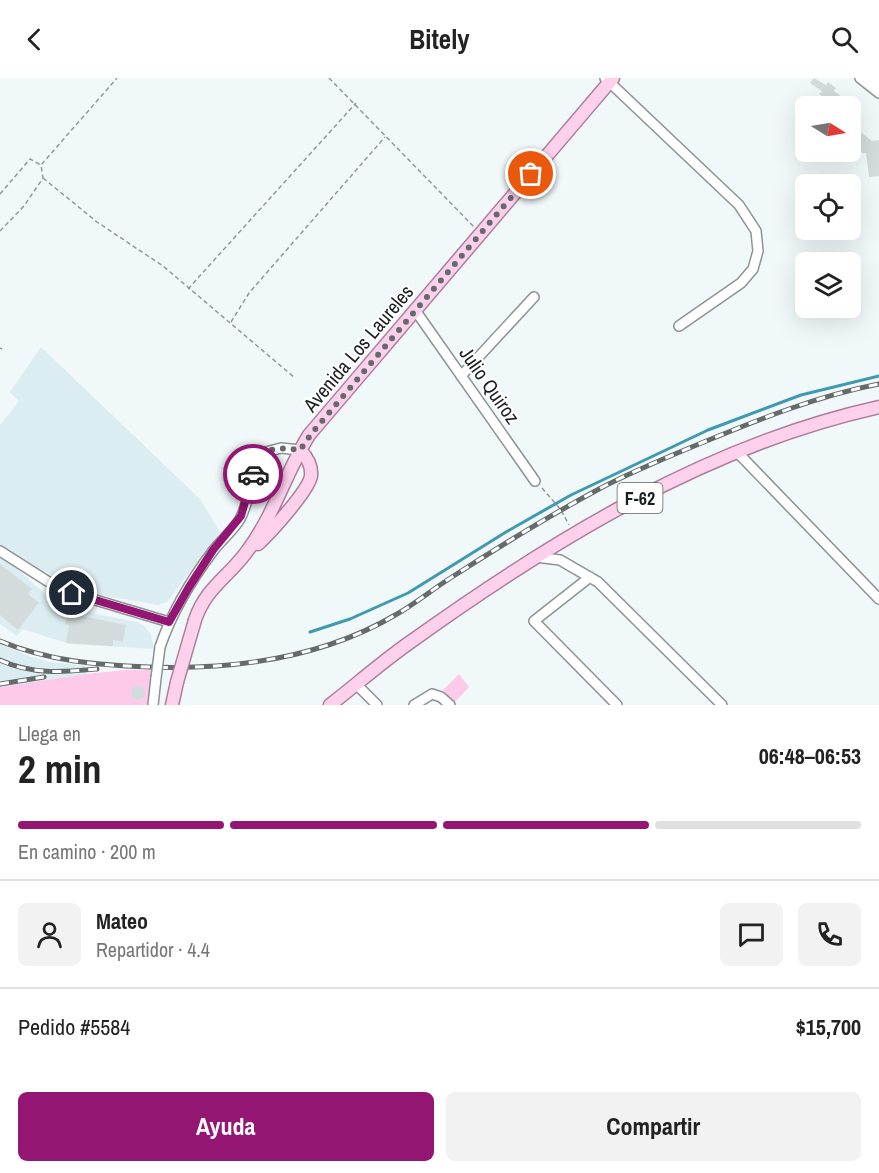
<!DOCTYPE html>
<html lang="es">
<meta charset="utf-8">
<style>
:root{--surface:#fff;--page:#f2f2f2;--text:#222;--muted:#767676;--line:#e0e0e0;--accent:#931772}
body{margin:0;font-family:"Archivo Narrow",sans-serif;background:var(--page);color:var(--text);height:100vh;display:flex;flex-direction:column;font-size:22px;white-space:nowrap}
*{box-sizing:border-box;margin:0}
p{font-size:20px;color:var(--muted)}
.icon{flex:none;width:33px;height:33px;fill:none;stroke:currentColor;stroke-width:2;stroke-linecap:round;stroke-linejoin:round}
.map{position:relative;height:627px;overflow:hidden}
.panel{display:flex;flex-direction:column;background:var(--surface);flex:1}
.panel>*{flex:none}
.needle{width:39px;rotate:101deg}
.fabs{position:absolute;left:795px;top:18px;display:grid;gap:12px}
.fabs a{display:grid;place-items:center;width:66px;height:66px;border-radius:9px;background:var(--surface);box-shadow:0 6px 24px #0002;font-size:30px}
.pin{position:absolute;display:grid;place-items:center;width:51px;height:51px;color:#fff;margin:-26px;border:3px solid #fff;border-radius:50%;box-shadow:0 2px 6px #0007}
.courier{position:absolute;display:grid;place-items:center;width:60px;height:60px;margin:-30px;border:4px solid #931772;border-radius:50%;background:#fff;color:#222;box-shadow:0 2px 8px #0007}
.summary em{font-style:normal;font-weight:700}
.summary div{display:flex;flex-direction:column-reverse}
.summary{display:flex;align-items:center;justify-content:space-between;height:102px;padding:0 18px}
h1{font-size:39px;font-weight:700;line-height:45px}
.bar{display:grid;grid-template-columns:repeat(4,1fr);gap:9px 6px;align-content:center;height:72px;padding:0 18px}
.bar i{height:8px;border-radius:4px;background:var(--line)}
.bar .selected{background:var(--accent)}
.bar p{grid-column:span 4}
.line{display:flex;align-items:center;gap:15px;padding:0 18px;border-top:2px solid var(--line)}
.line div{flex:1}
.round{display:grid;place-items:center;flex:none;width:63px;height:63px;border-radius:9px;background:var(--page)}
.primary-button{display:flex;gap:12px;margin-top:auto;padding:12px 18px}
.primary-button a{flex:1;height:69px;border-radius:9px;background:var(--accent);color:#fff;font-size:24px;font-weight:700;line-height:69px;text-align:center}
.primary-button a+a{background:var(--page);color:var(--text)}
header{display:flex;justify-content:space-between;align-items:center;height:78px;padding:0 18px;background:var(--surface);font-size:27px;font-weight:700}
.map>svg:first-child{display:block}
</style>
<header><svg class="icon" aria-label="back" viewBox="0 0 24 24"><path d="M15 5l-7 7 7 7"/></svg>Bitely<svg class="icon" aria-label="search" viewBox="0 0 24 24"><circle cx="10" cy="10" r="6"/><path d="M15 15l6 6"/></svg></header>
<div class="map">
<svg width="879" height="627" viewBox="0 0 879 627">
<rect width="100%" height="100%" fill="#f0f8fa"/>
<path fill="#dcedf1" d="M41 269 200 421 220 454 167 524 158 527 101 517 67 505 38 490 10 472 5 480 45 516 57 523 92 535 137 544 144 548 151 556 154 571 70 566 22 551 17 558 0 546V347L19 323 10 314Z
M0 566 31 579 50 584 86 588V596L0 609Z"/>
<path fill="#fdcbe9" d="M126 592H151L148 627H0V609L86 596Z
M459 596 469 609 454 625 443 612Z"/>
<g fill="none" stroke-linecap="round" stroke-linejoin="round">
<path stroke="#3f9aae" stroke-width="3" d="M310 554 350 541 408 515 506 454 571 417 708 352 801 317 879 298"/>
</g>
<path fill="#d4dbdd" d="M814 0 826 7 828 4 836 10 834 13 840 17 837 21 861 24V28H830L832 25 819 16 822 13 810 5Z
M858 52 872 63 879 62V98L869 99 866 75H862L858 72 850 82 840 74H850V62Z
M0 486 32 511 28 516 39 525 18 552 0 537Z
M69 533 78 536V537L126 547 123 564 113 562V568L66 565 69 547 65 546Z
M131 615a7 7 0 1 1 14 0a7 7 0 1 1-14 0Z"/>
<g fill="none" stroke-linecap="round" stroke-linejoin="round">
<g stroke="#8c9395" stroke-width="12">
<path id="minor" d="M605 0 739 127 756 153 758 173 753 191 741 205 679 248
M860 0 879 15
M872 0 879 5
M415 232 535 403
M461 298 534 219
M737 374 879 521
M0 473 52 506 72 515 169 544
M536 479 560 482 598 504 722 627
M590 499 534 543 617 627
M160 569C172 534 191 502 213 473 221 462 233 453 240 441 251 420 251 396 262 375L281 370 300 372
M356 606 377 627
M153 627 156 600
M414 627 432 616 441 619 450 627"/>
</g>
<g stroke="#ad7e9c" stroke-width="15">
<path id="major" d="M258 466C270 455 309 412 311 398 312 388 307 379 300 372
M195 542C206 509 229 499 248 472 274 437 286 394 309 357L613 0
M172 627 177 604
M330 627C357 606 382 584 409 565 551 463 707 367 879 329"/>
</g>
<path stroke="#93999a" stroke-width="1.5" stroke-dasharray="4.5 3" stroke-linecap="butt" d="M329 0 474 149
M43 100 97 144 163 188 295 300
M0 116 30 81 41 87
M0 153 24 128 43 100 41 87 117 0
M188 211 356 25
M231 244 249 215 385 59
M0 270 2 271
M542 410 561 432 569 447"/>
<use href="#minor" stroke="#fff" stroke-width="9"/>
<use href="#major" stroke="#fdd1ec" stroke-width="12"/>
<g stroke="#656a6b" stroke-width="5">
<path id="rail" d="M0 563C49 583 96 587 149 589 233 592 323 580 397 536 416 525 433 511 452 499 500 468 549 438 599 411 631 394 665 380 699 366 757 342 817 318 879 306
M0 582C32 597 63 594 97 591
M0 606 44 599"/>
</g>
<use href="#rail" stroke="#fff" stroke-width="3" stroke-dasharray="9" stroke-linecap="butt"/>
<g stroke="#8c9395" stroke-width="12" stroke-linecap="butt">
<path id="minor-bridge" d="M156 600 160 569"/>
</g>
<g stroke="#ad7e9c" stroke-width="15" stroke-linecap="butt">
<path id="major-bridge" d="M177 604 195 542"/>
</g>
<use href="#minor-bridge" stroke="#fff" stroke-width="9"/>
<use href="#major-bridge" stroke="#fdd1ec" stroke-width="12"/>
</g>
<g fill="none" stroke-linecap="round" stroke-linejoin="round">
<path stroke="#666a6c" stroke-width="6" stroke-dasharray="0 10.8" d="M253 396C261 368 275 369 300 372L312 355 531 96"/>
<path stroke="#931772" stroke-width="8" d="M72 515 169 544 189 509 213 472 241 438 253 396"/>
</g>
<g text-anchor="middle" dominant-baseline="central" stroke-width="4.5" stroke-linejoin="round" paint-order="stroke">
<rect fill="#fff" stroke="#5f6262" stroke-width="1.5" x="617.5" y="405" width="45" height="30" rx="4.5"/>
<g font-size="18" font-weight="bold" fill="#1b1e1f">
<text x="640" y="420">F-62</text>
</g>
<g font-size="20" fill="#1b1e1f" stroke="#fff">
<text transform="translate(358 270) rotate(-50)">Avenida Los Laureles</text>
<text transform="translate(490 307) rotate(55)">Julio Quiroz</text>
</g>
</g>
</svg>
<div class="fabs">
<a><svg class="needle" viewBox="-14 -14 28 28"><path d="M0-13l5 13h-10z" fill="#e53935"/><path d="M0 13l5-13h-10z" fill="#767676"/></svg></a>
<a><svg class="icon" aria-label="locate" viewBox="0 0 24 24"><circle cx="12" cy="12" r="6"/><path d="M12 2v4M12 18v4M2 12h4M18 12h4"/></svg></a>
<a><svg class="icon" aria-label="layers" viewBox="0 0 24 24"><path d="M12 4l9 5-9 5-9-5zM3 14l9 5 9-5"/></svg></a>
</div>
<div class="pin" style="left:531px;top:96px;background:#ea580c"><svg class="icon" aria-label="bag" viewBox="0 0 24 24"><path d="M5 8h14l-1 12H6zM9 8a3 3 0 0 1 6 0"/></svg></div>
<div class="pin" style="left:72px;top:515px;background:#1f2937"><svg class="icon" aria-label="home" viewBox="0 0 24 24"><path d="M3 11l9-7 9 7M6 9v11h12V9"/></svg></div>
<div class="courier" style="left:253px;top:396px"><svg class="icon" aria-label="car" viewBox="0 0 24 24"><path d="M5 17H2v-5l4-1 3-4h7l3 4 3 1v5h-3M9 17h6M6 11h13"/><circle cx="7" cy="17" r="2"/><circle cx="17" cy="17" r="2"/></svg></div>
</div>
<section class="panel">
<div class="summary"><div><h1>2 min</h1><p>Llega en</p></div><em>06:48–06:53</em></div>
<div class="bar"><i class="selected"></i><i class="selected"></i><i class="selected"></i><i></i><p>En camino · 200 m</p></div>
<div class="line" style="height:108px"><a class="round"><svg class="icon" aria-label="person" viewBox="0 0 24 24"><circle cx="12" cy="8" r="4"/><path d="M4 21q1-7 8-7t8 7"/></svg></a><div><b>Mateo</b><p>Repartidor · 4.4</p></div><a class="round"><svg class="icon" aria-label="chat" viewBox="0 0 24 24"><path d="M4 5h16v11H9l-5 4z"/></svg></a><a class="round"><svg class="icon" aria-label="phone" viewBox="0 0 24 24"><path d="M5 4h4l2 5-3 2q2 4 5 5l2-3 5 2v4C11 20 4 13 5 4z"/></svg></a></div>
<div class="line" style="height:78px"><div>Pedido #5584</div><b>$15,700</b></div>
<div class="primary-button"><a>Ayuda</a><a>Compartir</a></div>
</section>
